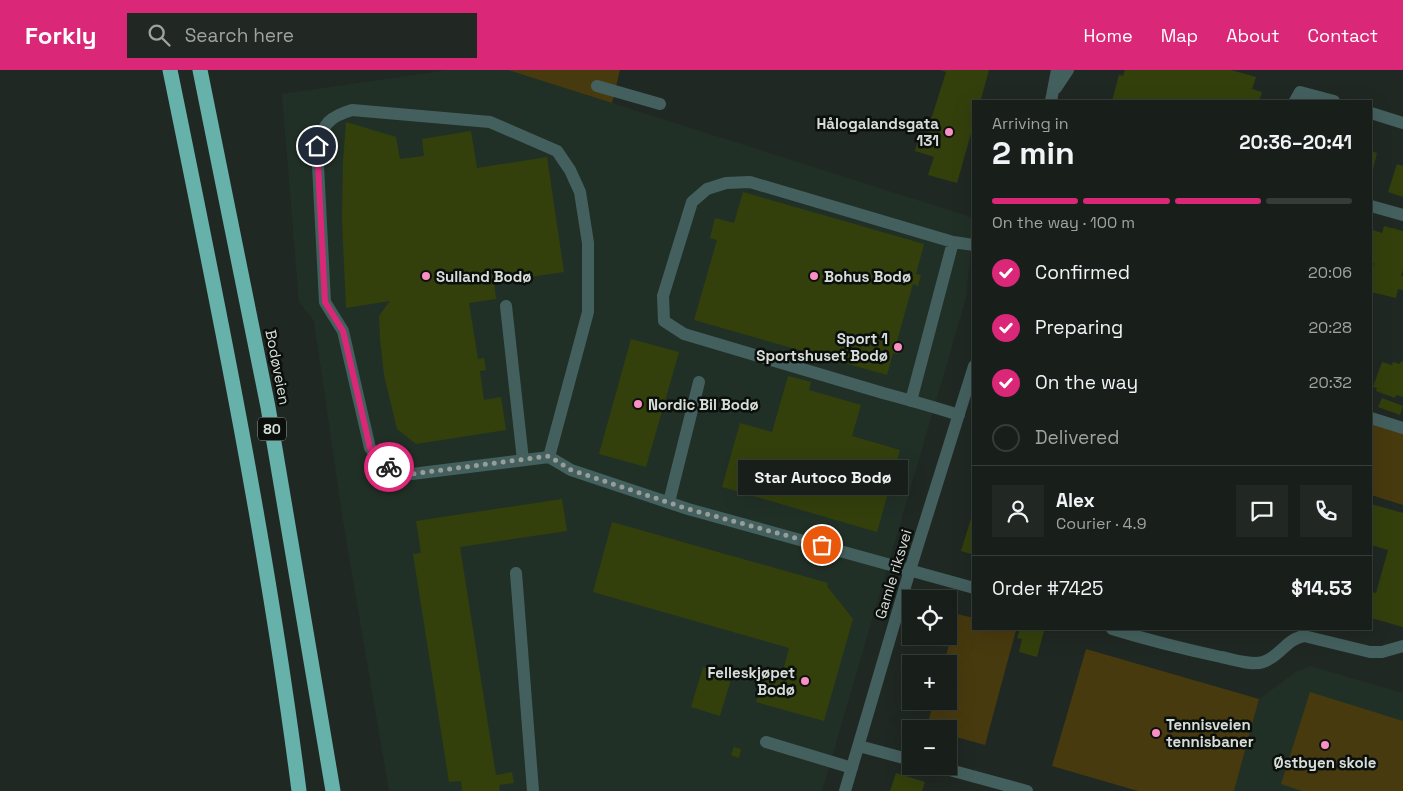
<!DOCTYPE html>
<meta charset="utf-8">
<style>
:root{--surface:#181e1a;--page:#212723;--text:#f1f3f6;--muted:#9fa2a2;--line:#363c39;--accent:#db2777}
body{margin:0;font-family:"Space Grotesk",sans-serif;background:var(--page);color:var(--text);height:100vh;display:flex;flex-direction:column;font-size:19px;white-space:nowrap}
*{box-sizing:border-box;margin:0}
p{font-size:16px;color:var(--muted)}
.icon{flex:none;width:28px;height:28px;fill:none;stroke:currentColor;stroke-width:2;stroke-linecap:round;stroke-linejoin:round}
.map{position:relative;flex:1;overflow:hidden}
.drawer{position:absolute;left:972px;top:30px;width:400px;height:530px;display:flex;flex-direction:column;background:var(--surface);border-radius:0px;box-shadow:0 5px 20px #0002,0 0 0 1px var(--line)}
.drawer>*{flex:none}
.fabs{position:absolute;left:902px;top:520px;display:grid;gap:10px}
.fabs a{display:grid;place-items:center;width:55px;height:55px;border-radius:0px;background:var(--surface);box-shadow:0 5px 20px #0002,0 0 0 1px var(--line);font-size:25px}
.pin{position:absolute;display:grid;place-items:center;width:42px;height:42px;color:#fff;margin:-21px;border:2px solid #fff;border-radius:50%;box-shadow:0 1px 5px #0007}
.courier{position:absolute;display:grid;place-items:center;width:50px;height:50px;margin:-25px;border:4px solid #db2777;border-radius:50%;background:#fff;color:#222;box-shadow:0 1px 6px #0007}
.bubble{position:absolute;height:35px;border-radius:0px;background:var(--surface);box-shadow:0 5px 20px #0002,0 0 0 1px var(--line);font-size:16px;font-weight:700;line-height:35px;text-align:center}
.summary em{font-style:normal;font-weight:700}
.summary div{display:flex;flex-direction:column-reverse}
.summary{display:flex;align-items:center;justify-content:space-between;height:85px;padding:0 20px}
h1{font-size:32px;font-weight:700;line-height:38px}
.bar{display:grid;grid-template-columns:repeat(4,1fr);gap:8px 5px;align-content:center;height:60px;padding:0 20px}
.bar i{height:6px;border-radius:4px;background:var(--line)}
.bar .selected{background:var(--accent)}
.bar p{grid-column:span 4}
.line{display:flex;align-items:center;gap:12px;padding:0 20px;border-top:1px solid var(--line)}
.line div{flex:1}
.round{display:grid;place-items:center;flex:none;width:52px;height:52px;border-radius:0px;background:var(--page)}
ol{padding:0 20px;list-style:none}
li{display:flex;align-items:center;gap:15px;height:55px}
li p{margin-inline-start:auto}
li .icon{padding:5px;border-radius:50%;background:var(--accent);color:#fff;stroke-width:4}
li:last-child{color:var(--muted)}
li i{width:28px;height:28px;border:2px solid var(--line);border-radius:50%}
header{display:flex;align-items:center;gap:30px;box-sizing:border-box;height:70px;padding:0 25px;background:var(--accent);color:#fff}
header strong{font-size:24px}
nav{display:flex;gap:28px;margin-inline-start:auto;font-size:18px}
.search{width:350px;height:45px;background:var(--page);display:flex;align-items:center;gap:12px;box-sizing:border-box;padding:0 18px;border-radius:0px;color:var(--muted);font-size:19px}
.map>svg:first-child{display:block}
</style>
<header>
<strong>Forkly</strong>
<div class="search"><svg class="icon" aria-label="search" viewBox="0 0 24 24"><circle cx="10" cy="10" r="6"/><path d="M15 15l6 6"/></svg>Search here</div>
<nav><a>Home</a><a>Map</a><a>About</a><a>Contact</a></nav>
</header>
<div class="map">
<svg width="1403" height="721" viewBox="0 0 1403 721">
<rect width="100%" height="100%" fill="#202823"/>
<path fill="#213026" d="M448 0H508L974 148 966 228 822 721H389L343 451 314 251 299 232 282 24Z
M1310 596 1403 623V721H1234L1259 629 1296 602Z"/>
<path fill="#483a0f" d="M508 0H620L612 33Z
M1371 348 1403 358V435L1371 425Z
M957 544 974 548V559L1016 560 985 675 949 665V659H926L934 631H949V594H944Z
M1086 579 1259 629 1234 721H1138L1052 696Z
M1310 622 1403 651V721H1302L1281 714Z"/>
<path fill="#33400c" d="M940 0H989L981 29 984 31H974V53L957 113 928 105 934 87 915 81 918 70 924 72 946 2Z
M1125 0H1231L1256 7 1252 19 1262 22 1259 31H1112L1119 5 1123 6Z
M346 52 396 67 400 89 424 86 422 69 471 61 477 98 547 87 564 202 494 212 496 229 469 233 478 289 484 288 486 300 480 301 484 330 501 327 506 360 416 374 397 359 384 305 380 268 379 246 390 231 346 238 342 150 343 92Z
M1371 81 1377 83 1372 103H1371Z
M1397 94 1403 96V127L1388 122Z
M743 122 924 174 916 204 921 205 918 216 913 214 897 271 902 273 899 284 893 283 887 305 694 250 717 170 710 168 715 148 734 153Z
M1384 156 1403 161V200L1401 206H1403V220L1398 219 1396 228 1371 222V197H1373L1374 193 1371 192V165L1373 160 1382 163Z
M631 269 679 282 646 397 599 384Z
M1401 291 1403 292V327L1396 325 1395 328 1376 321 1377 318 1373 317 1382 292 1392 295 1393 292 1400 294Z
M788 306 811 312 809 320 861 335 852 366 900 380 877 462 722 417 740 353 772 362Z
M1382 328 1403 336 1400 345 1378 337Z
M562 429 567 461 460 477 496 705 512 702 514 713 499 715 500 721H462L461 711 449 712 413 484 421 483 416 451Z
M1371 434 1403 443V557L1371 548V522L1376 523 1388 480 1371 475Z
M973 442H974V485L961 481Z
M612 452 828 513 827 516 853 549 824 651 756 632 765 600 782 605 789 578 593 522Z
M1020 559H1035L1044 561 1037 587 1019 582 1022 569 1017 568Z
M703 597 732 606 720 646 691 637Z
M734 677 741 679 739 688 731 685Z
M896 703 925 712 922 721H890Z"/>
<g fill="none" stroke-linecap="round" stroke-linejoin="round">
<path stroke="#44605e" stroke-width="12" d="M597 16 660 34
M1056 18 1068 0
M1051 31 1057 0
M1295 31 1300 22 1334 31
M1371 43 1403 53
M1371 136 1403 145
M953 172 974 175
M506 236 523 390
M911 331 953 172 750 112 726 113 707 119 692 132 663 226 664 251 684 264 883 323C909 330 934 337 959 345
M1371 348 1403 358
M549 387 588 242V173L580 122 570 100 557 81 490 52 352 40C329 47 324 53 317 76L325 232 343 261 370 378 388 396 404 405 549 387 571 400 688 439 974 518
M669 432 699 312
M516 503 533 721
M1112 559C1148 570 1184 579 1221 587 1232 589 1252 596 1263 592 1280 587 1286 569 1304 566L1370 582H1382L1403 576
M766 672 852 698
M859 676 911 690
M935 696 1027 721
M845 721 910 500 974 296"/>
<path stroke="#67b1ab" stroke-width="15" d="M170 0C219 239 268 478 299 721
M200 0 268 337 333 721"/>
</g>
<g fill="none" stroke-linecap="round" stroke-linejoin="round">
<path stroke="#979e99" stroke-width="5" stroke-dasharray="0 9" d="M389 397 404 405 549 386 571 400 688 439 822 475"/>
<path stroke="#db2777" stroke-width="6" d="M317 76 325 232 343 261 370 378 389 397"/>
</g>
<g fill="#fb8fc4" stroke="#0c100d" stroke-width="2">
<circle cx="949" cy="62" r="5"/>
<circle cx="426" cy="206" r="5"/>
<circle cx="814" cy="206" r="5"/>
<circle cx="898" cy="277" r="5"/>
<circle cx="638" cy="334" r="5"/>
<circle cx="805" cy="611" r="5"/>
<circle cx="1156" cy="663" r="5"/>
<circle cx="1325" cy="675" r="5"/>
</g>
<g text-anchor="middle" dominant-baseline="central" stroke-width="5" stroke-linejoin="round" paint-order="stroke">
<rect fill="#0c100d" stroke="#9aa09c" stroke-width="1" x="258" y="347.5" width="28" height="23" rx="4"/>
<g font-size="14" font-weight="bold" fill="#d7ddd9">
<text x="272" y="359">80</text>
</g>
<g font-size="15" font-weight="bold" fill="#d7ddd9" stroke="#0c100d" text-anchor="start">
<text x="939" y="53" text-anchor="end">Hålogalandsgata<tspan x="939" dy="17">131</tspan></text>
<text x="436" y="206">Sulland Bodø</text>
<text x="824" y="206">Bohus Bodø</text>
<text x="888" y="268" text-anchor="end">Sport 1<tspan x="888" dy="17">Sportshuset Bodø</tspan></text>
<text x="648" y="334">Nordic Bil Bodø</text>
<text x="795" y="602" text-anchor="end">Felleskjøpet<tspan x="795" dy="17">Bodø</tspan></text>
<text x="1166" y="654">Tennisveien<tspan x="1166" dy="17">tennisbaner</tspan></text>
<text x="1325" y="692" text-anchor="middle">Østbyen skole</text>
</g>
<g font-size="15" fill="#d7ddd9" stroke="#0c100d">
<text transform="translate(278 297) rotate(79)">Bodøveien</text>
<text transform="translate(893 504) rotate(-73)">Gamle riksvei</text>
</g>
</g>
</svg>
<div class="fabs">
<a><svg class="icon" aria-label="locate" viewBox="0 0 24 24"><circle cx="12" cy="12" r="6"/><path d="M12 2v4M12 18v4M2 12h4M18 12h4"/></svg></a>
<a>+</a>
<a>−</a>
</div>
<div class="pin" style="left:822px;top:475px;background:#ea580c"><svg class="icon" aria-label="bag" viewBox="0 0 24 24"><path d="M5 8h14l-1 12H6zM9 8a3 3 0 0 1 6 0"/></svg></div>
<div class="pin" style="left:317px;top:76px;background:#1f2937"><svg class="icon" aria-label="home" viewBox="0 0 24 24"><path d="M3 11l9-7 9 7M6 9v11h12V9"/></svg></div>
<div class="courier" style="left:389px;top:397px"><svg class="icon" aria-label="bike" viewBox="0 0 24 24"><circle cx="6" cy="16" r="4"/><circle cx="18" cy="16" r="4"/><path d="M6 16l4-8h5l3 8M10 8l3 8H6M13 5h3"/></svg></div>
<div class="bubble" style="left:738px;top:390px;width:170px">Star Autoco Bodø</div>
<section class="drawer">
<div class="summary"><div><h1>2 min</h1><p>Arriving in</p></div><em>20:36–20:41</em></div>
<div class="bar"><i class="selected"></i><i class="selected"></i><i class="selected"></i><i></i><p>On the way · 100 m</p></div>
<ol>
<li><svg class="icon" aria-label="check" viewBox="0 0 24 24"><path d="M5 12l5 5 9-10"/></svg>Confirmed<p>20:06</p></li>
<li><svg class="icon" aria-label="check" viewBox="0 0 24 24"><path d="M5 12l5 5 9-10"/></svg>Preparing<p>20:28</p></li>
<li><svg class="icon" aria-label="check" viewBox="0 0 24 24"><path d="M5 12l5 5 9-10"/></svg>On the way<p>20:32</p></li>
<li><i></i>Delivered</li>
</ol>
<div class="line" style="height:90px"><a class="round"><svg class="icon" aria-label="person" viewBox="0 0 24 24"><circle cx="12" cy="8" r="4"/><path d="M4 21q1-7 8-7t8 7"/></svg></a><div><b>Alex</b><p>Courier · 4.9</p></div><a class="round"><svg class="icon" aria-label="chat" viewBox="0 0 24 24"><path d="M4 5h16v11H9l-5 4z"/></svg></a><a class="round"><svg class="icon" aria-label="phone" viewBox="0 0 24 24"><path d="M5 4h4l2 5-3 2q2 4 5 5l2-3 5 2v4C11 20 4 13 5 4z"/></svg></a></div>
<div class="line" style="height:65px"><div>Order #7425</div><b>$14.53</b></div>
</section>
</div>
